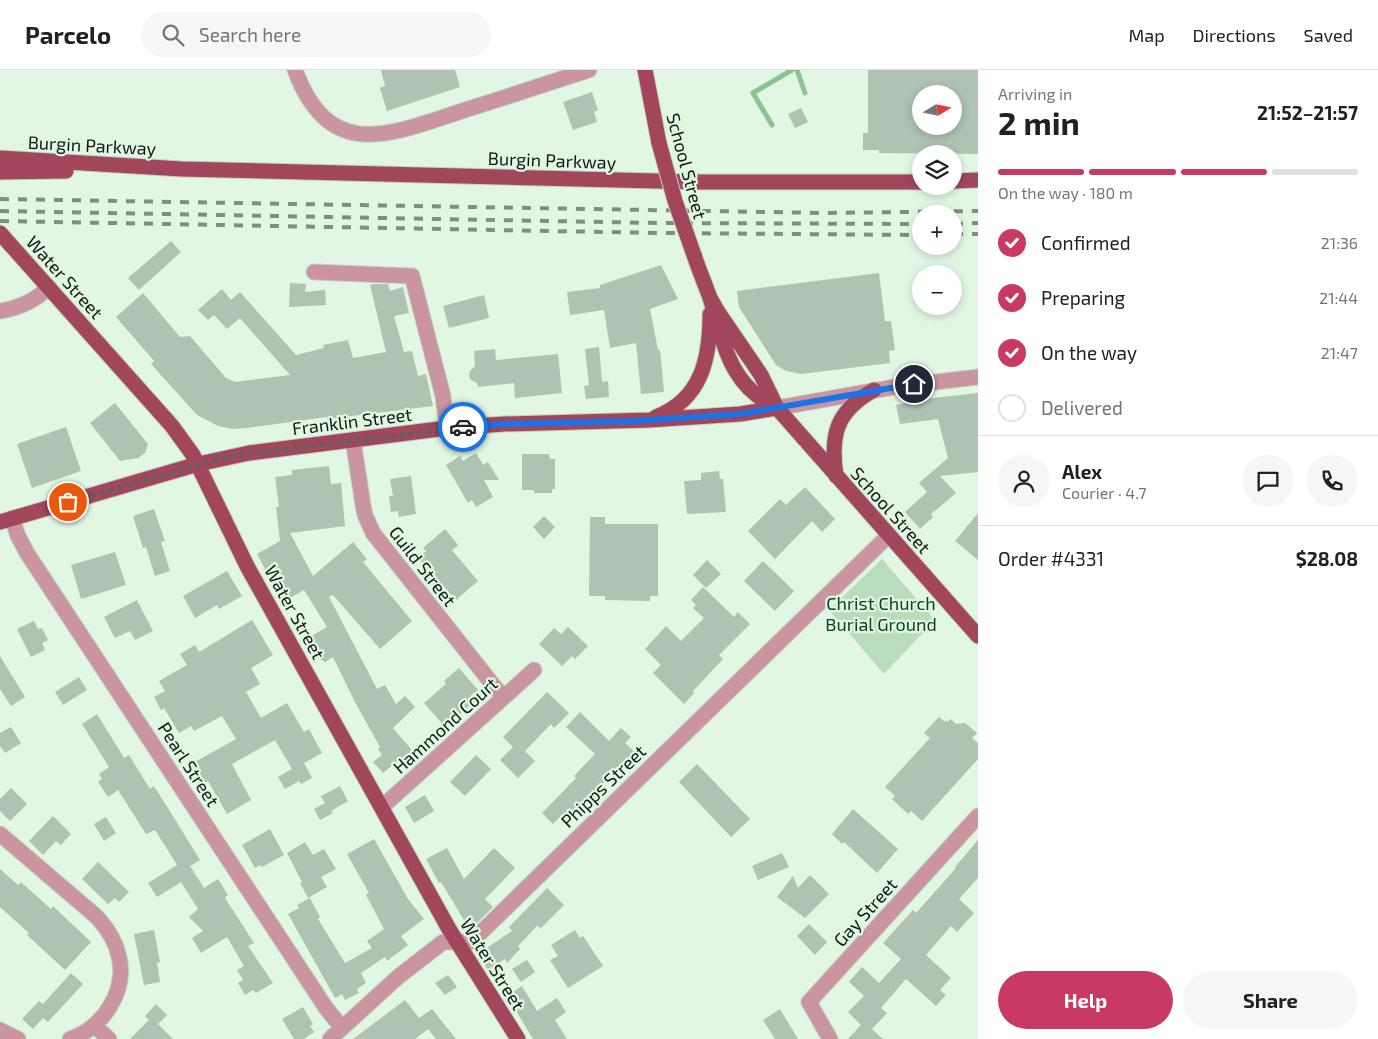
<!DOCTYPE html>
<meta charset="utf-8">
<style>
:root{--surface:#fff;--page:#f6f6f6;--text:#202124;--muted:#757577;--line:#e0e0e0;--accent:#c83a63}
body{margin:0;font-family:"Exo 2",sans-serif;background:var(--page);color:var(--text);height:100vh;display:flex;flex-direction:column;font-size:19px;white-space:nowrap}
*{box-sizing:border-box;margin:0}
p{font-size:16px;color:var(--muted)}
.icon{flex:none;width:28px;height:28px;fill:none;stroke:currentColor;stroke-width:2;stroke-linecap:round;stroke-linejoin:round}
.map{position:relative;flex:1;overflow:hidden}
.drawer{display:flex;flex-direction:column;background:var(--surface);width:400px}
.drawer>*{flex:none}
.needle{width:32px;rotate:80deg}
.buttons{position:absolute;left:912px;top:15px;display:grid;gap:10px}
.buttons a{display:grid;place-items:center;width:50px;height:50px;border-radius:50%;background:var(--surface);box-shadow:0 2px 8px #0003;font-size:25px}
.pin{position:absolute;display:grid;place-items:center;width:42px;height:42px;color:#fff;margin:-21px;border:2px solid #fff;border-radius:50%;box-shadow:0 1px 5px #0007}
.courier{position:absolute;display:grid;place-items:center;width:50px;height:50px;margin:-25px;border:4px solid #1a73e8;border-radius:50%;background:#fff;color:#222;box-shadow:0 1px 6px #0007}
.summary em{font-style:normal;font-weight:700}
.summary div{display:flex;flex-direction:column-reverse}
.summary{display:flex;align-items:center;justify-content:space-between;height:85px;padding:0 20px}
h1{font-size:32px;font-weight:700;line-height:38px}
.bar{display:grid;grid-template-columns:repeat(4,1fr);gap:8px 5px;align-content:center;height:60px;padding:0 20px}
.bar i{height:6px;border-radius:4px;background:var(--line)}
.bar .active{background:var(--accent)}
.bar p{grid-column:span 4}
.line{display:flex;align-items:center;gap:12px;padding:0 20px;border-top:1px solid var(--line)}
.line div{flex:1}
.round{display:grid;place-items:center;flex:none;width:52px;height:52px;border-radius:26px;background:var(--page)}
ol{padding:0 20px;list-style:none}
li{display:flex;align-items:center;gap:15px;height:55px}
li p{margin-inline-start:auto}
li .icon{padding:5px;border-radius:50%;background:var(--accent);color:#fff;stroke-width:4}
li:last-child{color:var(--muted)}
li i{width:28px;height:28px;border:2px solid var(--line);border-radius:50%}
.action{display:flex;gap:10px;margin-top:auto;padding:10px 20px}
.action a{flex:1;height:58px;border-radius:30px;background:var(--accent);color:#fff;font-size:20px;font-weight:700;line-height:58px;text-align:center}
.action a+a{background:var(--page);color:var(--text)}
header{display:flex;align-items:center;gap:30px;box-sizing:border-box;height:70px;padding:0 25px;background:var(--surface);border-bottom:1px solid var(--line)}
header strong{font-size:24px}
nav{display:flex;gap:28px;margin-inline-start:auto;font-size:18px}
.search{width:350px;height:45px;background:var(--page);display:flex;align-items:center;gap:12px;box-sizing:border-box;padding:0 18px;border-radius:28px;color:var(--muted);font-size:19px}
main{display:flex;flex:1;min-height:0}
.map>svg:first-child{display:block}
</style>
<header>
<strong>Parcelo</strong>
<div class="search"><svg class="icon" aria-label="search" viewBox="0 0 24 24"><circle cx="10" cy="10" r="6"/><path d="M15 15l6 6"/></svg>Search here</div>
<nav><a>Map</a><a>Directions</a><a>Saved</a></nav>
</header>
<main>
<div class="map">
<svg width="978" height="969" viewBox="0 0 978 969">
<rect width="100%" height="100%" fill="#e1f6e3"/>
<path fill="#b9dcbd" d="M882 489 935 550 884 604 829 540Z"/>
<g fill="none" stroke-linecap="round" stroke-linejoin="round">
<path stroke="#8dc295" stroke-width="5" d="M797 0 805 23
M772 55 753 23 792 0"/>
</g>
<path fill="#aec3b1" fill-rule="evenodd" d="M381 0H455L460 17 387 41 380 18 385 16Z
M868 0H978V84L879 83V80H863V63H868ZM921 24H954V56H921Z
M592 22 598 40 594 42 597 52 573 60 563 32Z
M801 38 808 52 795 58 788 44Z
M171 171 181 182 139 220 128 208Z
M661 195 678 229 650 239 658 280H660L664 322 641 324 636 273 610 278 604 240 570 245 567 222 600 218V215Z
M879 203 885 251H891L895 280 889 281 890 293 801 304 786 301 776 295 739 237 737 221Z
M290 213 306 214 305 222 325 220 326 235 289 237Z
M374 214H388L390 221 403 217 409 243 394 246 404 282 412 281 418 306 426 304 433 336 327 349V347L247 358 233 359 218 356 197 345 151 294 154 291 116 247 143 223 180 267 190 266 226 308 235 312 290 305 240 248 227 259 214 245 208 250 198 240 222 219 231 230 240 222 296 285 324 278 323 275 348 270 353 288 386 282 370 215Z
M484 225 489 248 449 258 443 236Z
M599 277 602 312 608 311 609 327 586 329 584 316 589 315 585 279Z
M495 279 496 290 558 284 562 323 515 328 514 313 478 317 477 313 471 310 469 306 470 301 475 296 474 281Z
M978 323V402L940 406 956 423 931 444 933 447 920 459 905 442 927 422 919 413 948 388 938 349 900 354 896 335 933 328Z
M115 333 148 374 145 383 138 388 120 391 90 353Z
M66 357 81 401 32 418 17 374Z
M476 383 483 395 488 392 499 410H484L493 427 476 437 472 430 468 433 446 395 460 386 463 391Z
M522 384H549L550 389H555V419H552V423H534V420H522Z
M329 396 331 414 341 413 345 456 290 463 313 506 353 472 367 489 363 492 412 551 380 579 333 525 329 527 377 619 385 615 396 634 405 626 415 637 393 658 417 686 406 696 400 689 383 703 373 692 382 685 378 679 380 677 355 632 333 587 325 592 316 587 306 569 327 557 304 520 283 532 257 484 280 471 276 437H279L275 407 292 405V400Z
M719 401 720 409H723L726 442 687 444 684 411 701 410V403Z
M411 406 416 444 399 447 398 441 391 442 389 426H393L390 409Z
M805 417 835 449 822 462 812 451 775 489 748 461 780 429 786 435Z
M154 439 165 471 161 472 170 501 155 506 146 477 143 478 133 446Z
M978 443V490L955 471Z
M544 446 555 457 544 469 533 457Z
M590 447H605V454H658V526H650V531L605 530V526H589Z
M445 459 458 475 452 480 478 511 456 530 418 488 426 481 423 478Z
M115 482 126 515 81 529 71 495Z
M707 490 721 504 706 518 693 505Z
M763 491 794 521 775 541 744 511Z
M227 501 242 526 219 539 217 535 195 548 183 526Z
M703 517 734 547 738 542 750 554 719 585 723 589 693 621 694 623 684 634 653 603 661 595 645 579 666 556 681 571 704 548 693 538 696 535 691 530Z
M137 530 153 561 135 570 130 561 115 568 104 547Z
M252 550 273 585 251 598 260 614 246 622 261 648 287 633 304 662 309 659 322 683 304 693 312 708 301 714 299 711 285 719 278 707 292 699 275 670 232 694 251 730 227 744 208 711 205 713 204 711 198 714 190 699 195 696 193 693 236 669 222 646 194 661 191 656 179 663 164 638 161 640 154 627 165 621 159 611 187 595 180 584 195 575 199 582Z
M34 551 38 559 42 558 48 570 42 573 45 580 31 587 17 559Z
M568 557 588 576 575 589 572 586 562 596 539 574 554 558 561 564Z
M0 586 25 627 11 636 0 619Z
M459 598 478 620 470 626 475 631 445 657 424 633 446 614 444 611Z
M79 607 87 620 63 635 55 622Z
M547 622 569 643 554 658 551 654 525 681 535 691 518 708 500 690 513 677 503 667Z
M580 642 609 671 621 658 631 667 625 673 636 683 622 697 621 695 593 724 591 723 565 750 561 746 553 754 542 743 576 708 574 706 595 684 566 657Z
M97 644 124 688 129 685 150 719 154 716 176 751 200 790 190 796 204 818 218 809 228 825 225 828 254 873 248 876 273 913 256 923 253 920 245 925 238 913 243 910 237 900 244 896 227 867 201 883 192 868 203 861 189 847 198 839 181 812 157 827 148 813 177 795 155 760 146 764 118 720 108 727 98 712 102 709 99 704 109 697 82 654Z
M939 647 945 652 946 650 948 652 951 649 956 654 965 653 977 663 972 668 978 673V689L922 751 911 741 908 744 892 729 895 726 885 717 930 668 924 663Z
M11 657 21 673 5 683 0 676V663Z
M476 685 491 699 465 726 450 712Z
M697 694 750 749 731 767 679 712Z
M340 716 348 731 331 741 333 743 320 750 314 739 325 733 321 726Z
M11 718 27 734 10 751 0 741V729Z
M425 725 434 741 414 753 405 737Z
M853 739 898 779 877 803 844 772 842 774 832 764Z
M53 746 71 764 61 775 56 771 43 785 29 771Z
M106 747 116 763 104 771 94 754Z
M270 759 284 785 262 797 260 795 255 798 242 775Z
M374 769 408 829 424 849 401 866 408 875 387 891 385 887 361 903 366 913 357 919 359 923 345 930 342 924 335 928 288 844 299 838 297 835 310 828 320 847 318 849 345 893 372 878 367 871 384 859 366 825 369 823 347 784Z
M978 770V808L959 829 974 843 957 862 951 856 926 885 951 908 940 920 946 925 936 936 906 909 881 938 887 943 872 959 883 969H848L861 955 848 942 864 926 849 912 862 897 879 913 901 889 883 873 913 840 916 843 956 798 955 797Z
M305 772 313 785 324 779 336 799 321 807 327 817 308 828 300 813 302 812 287 783Z
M447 778 464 809 494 778 515 798 485 829 493 837 470 860 441 812 439 813 426 789Z
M782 783 789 797 758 810 752 796Z
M98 792 129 822 119 832 115 828 108 834 82 809Z
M0 799 18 815 21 812 51 839 53 836 91 872 65 900 27 865 29 863 0 837Z
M810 805 829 824 805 848 777 827 793 806 798 818Z
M547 818 564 835 540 859 538 855 518 876 520 879 507 893 505 889 488 900 478 884 512 861 509 857Z
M809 854 827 872 815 885 797 866Z
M154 860 160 892 157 893 160 912 144 915 134 864Z
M575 860 580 868 583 866 603 896 568 918 550 890 558 886 551 875Z
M527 890 535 902 521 912 512 899Z
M71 903 83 914 48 952 43 948 33 959 22 949 39 931 43 934Z
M448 905 457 917 445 925 435 913Z
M522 916 537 941 557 928 566 942 555 950 567 969H533L507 926Z
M405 930 419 948 432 939 456 969H436L428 959 415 969H353Z
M156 934 167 945 158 954 173 969H130L149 950 145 946Z
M303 937 313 954 310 956 314 962 304 969H294L282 949Z
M780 939 798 969H775L763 950Z"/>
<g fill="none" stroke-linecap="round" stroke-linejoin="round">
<g stroke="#c0d3c2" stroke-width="17">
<path id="minor" d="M295 0C330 95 393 63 465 40 507 27 548 13 589 0
M314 202 412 206 443 326 447 358
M0 241C20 238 35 231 49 217
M777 338 894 317 978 307
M353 370 363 435 365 445 373 463 493 615 504 627
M12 448 18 466 27 483 326 938 342 958
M382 737 534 600
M0 764 97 847C107 858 116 872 119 887 127 921 103 958 70 969
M95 956 109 969
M0 960 18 969
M330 969 398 907 443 872H471L889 465
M830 969 809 932 978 746"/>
</g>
<g stroke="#c0d3c2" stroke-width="17">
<path id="major" d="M645 0 659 73
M0 88 182 99 696 112H921
M0 102 66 101
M954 111 978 110
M0 163 172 356 193 385 247 496 449 859 518 969
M694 185C699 200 705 214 710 228 725 275 728 314 777 338
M710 228 718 242 761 305 777 338 978 566
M656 347C702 329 710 288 710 244
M836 406C830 365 836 341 874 320
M0 452 198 394 249 383 447 358 504 354 649 350 740 344 777 338"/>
</g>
<use href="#minor" stroke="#ca959e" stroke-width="15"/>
<use href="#major" stroke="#a2465c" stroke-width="15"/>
<path stroke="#7f8e81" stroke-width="4" stroke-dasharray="9 9" stroke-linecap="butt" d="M0 129 826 143 978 141
M0 141 657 153 921 154
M0 151 661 163 921 165
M954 154 978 153
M954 164H978"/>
<g stroke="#c0d3c2" stroke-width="17" stroke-linecap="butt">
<path id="major-bridge" d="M659 73 675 131 694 185"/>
</g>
<use href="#major-bridge" stroke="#a2465c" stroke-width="15"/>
</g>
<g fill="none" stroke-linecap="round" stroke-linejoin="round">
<path stroke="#5a665b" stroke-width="5" stroke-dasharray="0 9" d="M68 432 231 386 463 357"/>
<path stroke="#1a73e8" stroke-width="6" d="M463 357 504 354 634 351 740 344 914 314"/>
</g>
<g text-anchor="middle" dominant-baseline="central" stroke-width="4.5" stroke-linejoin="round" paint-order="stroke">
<g font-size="18" fill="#111912" stroke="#e1f6e3">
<text transform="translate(92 75) rotate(3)">Burgin Parkway</text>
<text transform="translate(552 90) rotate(2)">Burgin Parkway</text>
<text transform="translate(687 96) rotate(75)">School Street</text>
<text transform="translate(65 207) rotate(48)">Water Street</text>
<text transform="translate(352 351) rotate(-7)">Franklin Street</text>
<text transform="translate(891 440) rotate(48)">School Street</text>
<text transform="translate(423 496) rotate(52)">Guild Street</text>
<text transform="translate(295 542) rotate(61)">Water Street</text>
<text transform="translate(445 655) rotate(-42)">Hammond Court</text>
<text transform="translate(189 694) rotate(57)">Pearl Street</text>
<text transform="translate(603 716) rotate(-44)">Phipps Street</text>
<text transform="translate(865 842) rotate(-48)">Gay Street</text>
<text transform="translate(493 894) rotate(58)">Water Street</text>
</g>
<g font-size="18" fill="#08451b" stroke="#e1f6e3">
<text x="881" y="533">Christ Church<tspan x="881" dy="21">Burial Ground</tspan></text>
</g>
</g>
</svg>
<div class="buttons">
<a><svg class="needle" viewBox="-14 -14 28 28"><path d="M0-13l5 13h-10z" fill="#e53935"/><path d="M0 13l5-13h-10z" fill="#757577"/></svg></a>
<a><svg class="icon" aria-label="layers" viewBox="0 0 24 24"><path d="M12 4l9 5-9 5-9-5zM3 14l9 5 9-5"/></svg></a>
<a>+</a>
<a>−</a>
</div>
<div class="pin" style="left:68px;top:432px;background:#ea580c"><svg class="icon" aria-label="bag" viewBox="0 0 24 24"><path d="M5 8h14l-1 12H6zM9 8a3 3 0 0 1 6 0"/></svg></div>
<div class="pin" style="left:914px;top:314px;background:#1f2937"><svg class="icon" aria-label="home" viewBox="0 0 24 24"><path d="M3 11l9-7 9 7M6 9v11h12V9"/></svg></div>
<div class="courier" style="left:463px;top:357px"><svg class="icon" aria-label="car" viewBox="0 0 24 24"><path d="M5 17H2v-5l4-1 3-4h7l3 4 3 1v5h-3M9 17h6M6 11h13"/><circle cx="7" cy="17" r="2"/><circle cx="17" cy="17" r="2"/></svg></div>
</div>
<section class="drawer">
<div class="summary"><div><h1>2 min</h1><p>Arriving in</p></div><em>21:52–21:57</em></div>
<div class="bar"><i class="active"></i><i class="active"></i><i class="active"></i><i></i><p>On the way · 180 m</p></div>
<ol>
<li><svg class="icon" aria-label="check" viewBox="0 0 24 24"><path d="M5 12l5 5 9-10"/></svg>Confirmed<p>21:36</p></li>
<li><svg class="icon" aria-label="check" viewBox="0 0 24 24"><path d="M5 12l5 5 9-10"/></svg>Preparing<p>21:44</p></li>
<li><svg class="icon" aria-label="check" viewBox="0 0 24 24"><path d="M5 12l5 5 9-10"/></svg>On the way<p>21:47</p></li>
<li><i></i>Delivered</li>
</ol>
<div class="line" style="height:90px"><a class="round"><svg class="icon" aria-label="person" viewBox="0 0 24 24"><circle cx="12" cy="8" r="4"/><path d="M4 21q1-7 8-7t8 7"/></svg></a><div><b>Alex</b><p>Courier · 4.7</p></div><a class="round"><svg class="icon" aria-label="chat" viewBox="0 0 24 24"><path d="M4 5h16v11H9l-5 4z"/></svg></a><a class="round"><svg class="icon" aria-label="phone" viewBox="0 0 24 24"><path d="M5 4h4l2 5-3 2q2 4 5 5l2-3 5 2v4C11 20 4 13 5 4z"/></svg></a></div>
<div class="line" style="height:65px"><div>Order #4331</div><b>$28.08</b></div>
<div class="action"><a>Help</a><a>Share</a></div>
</section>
</main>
